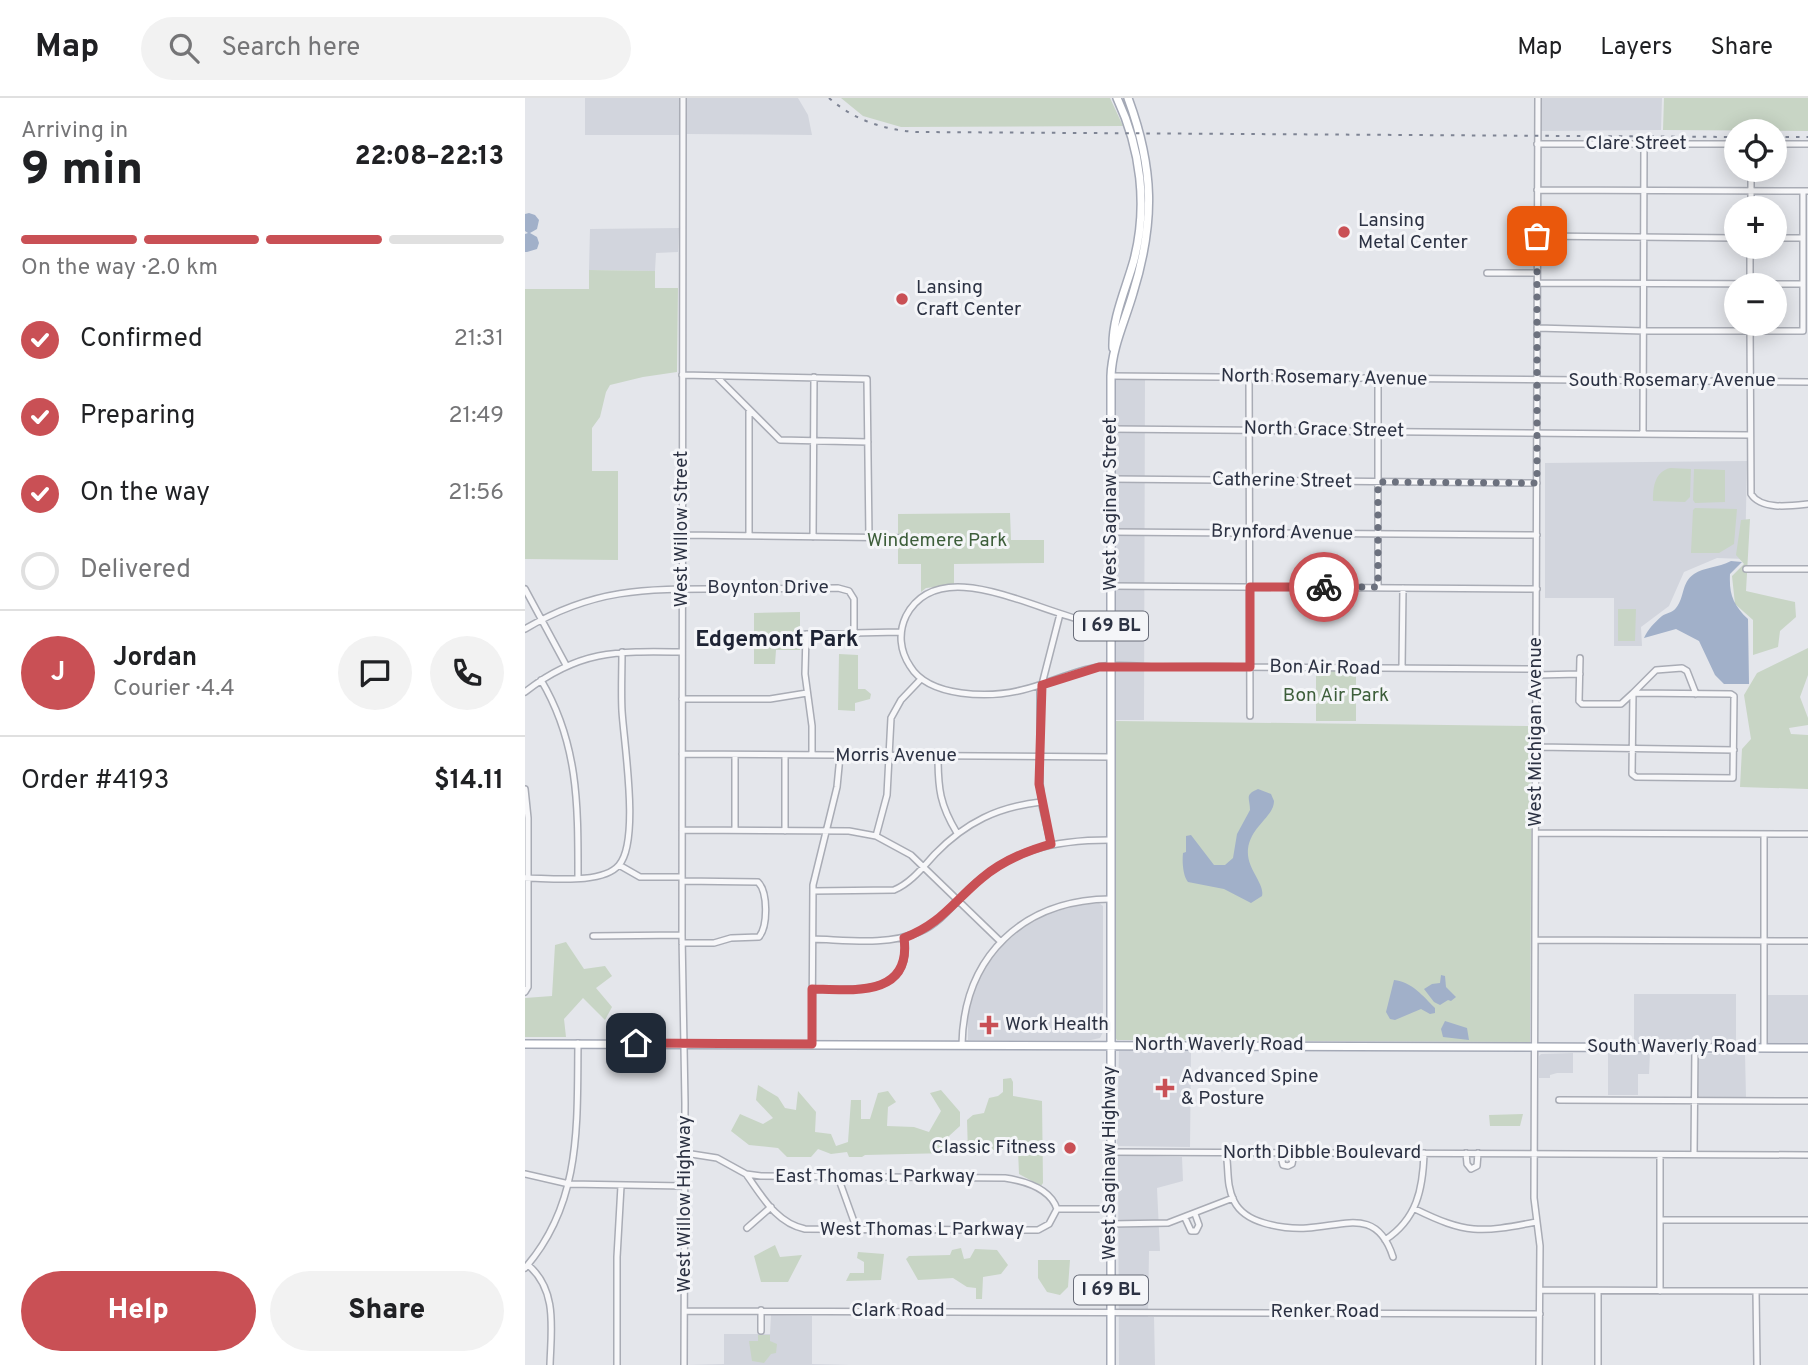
<!DOCTYPE html>
<meta charset="utf-8">
<style>
:root{--surface:#fff;--page:#f2f2f2;--text:#202124;--muted:#757577;--line:#e0e0e0;--accent:#c95055}
body{margin:0;font-family:Overpass,sans-serif;background:var(--page);color:var(--text);height:100vh;display:flex;flex-direction:column;font-size:26px;white-space:nowrap}
*{box-sizing:border-box;margin:0}
p{font-size:23px;color:var(--muted)}
.icon{flex:none;width:38px;height:38px;fill:none;stroke:currentColor;stroke-width:2;stroke-linecap:round;stroke-linejoin:round}
.map{position:relative;flex:1;overflow:hidden}
.details{display:flex;flex-direction:column;background:var(--surface);width:525px}
.details>*{flex:none}
.tools{position:absolute;left:1199px;top:21px;display:grid;gap:14px}
.tools a{display:grid;place-items:center;width:63px;height:63px;border-radius:50%;background:var(--surface);box-shadow:0 4px 18px #0003;font-size:35px}
.pin{position:absolute;display:grid;place-items:center;width:60px;height:60px;color:#fff;margin:-30px;border-radius:14px;box-shadow:0 4px 10px #0006}
.courier{position:absolute;display:grid;place-items:center;width:70px;height:70px;margin:-35px;border:5px solid #c95055;border-radius:50%;background:#fff;color:#222;box-shadow:0 2px 9px #0007}
.overview em{font-style:normal;font-weight:800}
.overview div{display:flex;flex-direction:column-reverse}
.overview{display:flex;align-items:center;justify-content:space-between;height:119px;padding:0 21px}
h1{font-size:46px;font-weight:800;line-height:52px}
.bar{display:grid;grid-template-columns:repeat(4,1fr);gap:10px 7px;align-content:center;height:84px;padding:0 21px}
.bar i{height:9px;border-radius:5px;background:var(--line)}
.bar .on{background:var(--accent)}
.bar p{grid-column:span 4}
.line{display:flex;align-items:center;gap:18px;padding:0 21px;border-top:2px solid var(--line)}
.line div{flex:1}
.round{display:grid;place-items:center;flex:none;width:74px;height:74px;border-radius:37px;background:var(--page)}
ol{padding:0 21px;list-style:none}
li{display:flex;align-items:center;gap:21px;height:77px}
li p{margin-inline-start:auto}
li .icon{padding:7px;border-radius:50%;background:var(--accent);color:#fff;stroke-width:4}
li:last-child{color:var(--muted)}
li i{width:38px;height:38px;border:4px solid var(--line);border-radius:50%}
.action{display:flex;gap:14px;margin-top:auto;padding:14px 21px}
.action a{flex:1;height:80px;border-radius:42px;background:var(--accent);color:#fff;font-size:28px;font-weight:800;line-height:80px;text-align:center}
.action a+a{background:var(--page);color:var(--text)}
header{display:flex;align-items:center;gap:42px;box-sizing:border-box;height:98px;padding:0 35px;background:var(--surface);border-bottom:2px solid var(--line)}
header strong{font-size:33px}
nav{display:flex;gap:38px;margin-inline-start:auto;font-size:24px}
.search{width:490px;height:63px;background:var(--page);display:flex;align-items:center;gap:18px;box-sizing:border-box;padding:0 24px;border-radius:38px;color:var(--muted);font-size:26px}
main{display:flex;flex:1;min-height:0}
.map>svg:first-child{display:block}
</style>
<header>
<strong>Map</strong>
<div class="search"><svg class="icon" aria-label="search" viewBox="0 0 24 24"><circle cx="10" cy="10" r="6"/><path d="M15 15l6 6"/></svg>Search here</div>
<nav><a>Map</a><a>Layers</a><a>Share</a></nav>
</header>
<main>
<section class="details">
<div class="overview"><div><h1>9 min</h1><p>Arriving in</p></div><em>22:08–22:13</em></div>
<div class="bar"><i class="on"></i><i class="on"></i><i class="on"></i><i></i><p>On the way · 2.0 km</p></div>
<ol>
<li><svg class="icon" aria-label="check" viewBox="0 0 24 24"><path d="M5 12l5 5 9-10"/></svg>Confirmed<p>21:31</p></li>
<li><svg class="icon" aria-label="check" viewBox="0 0 24 24"><path d="M5 12l5 5 9-10"/></svg>Preparing<p>21:49</p></li>
<li><svg class="icon" aria-label="check" viewBox="0 0 24 24"><path d="M5 12l5 5 9-10"/></svg>On the way<p>21:56</p></li>
<li><i></i>Delivered</li>
</ol>
<div class="line" style="height:126px"><b class="round" style="background:var(--accent);color:#fff">J</b><div><b>Jordan</b><p>Courier · 4.4</p></div><a class="round"><svg class="icon" aria-label="chat" viewBox="0 0 24 24"><path d="M4 5h16v11H9l-5 4z"/></svg></a><a class="round"><svg class="icon" aria-label="phone" viewBox="0 0 24 24"><path d="M5 4h4l2 5-3 2q2 4 5 5l2-3 5 2v4C11 20 4 13 5 4z"/></svg></a></div>
<div class="line" style="height:91px"><div>Order #4193</div><b>$14.11</b></div>
<div class="action"><a>Help</a><a>Share</a></div>
</section>
<div class="map">
<svg width="1283" height="1267" viewBox="0 0 1283 1267">
<rect width="100%" height="100%" fill="#e4e6eb"/>
<path fill="#d2d5dd" d="M60 0H154V37H60Z
M161 0H273L283 17 287 37 161 36Z
M1015 0H1137L1136 32 1014 33Z
M154 130 153 154 131 155 130 173 64 172 65 131Z
M586 278H620L619 622H591V481L586 381Z
M1222 363 1220 461 1192 460 1159 474 1144 508 1116 529 1117 548H1089V500H1020V365Z
M574 805 578 808V934L575 940 566 942H443V914L452 886 462 867 478 847 497 830 521 816 553 807Z
M1109 896H1211V945H1109Z
M1242 897H1283V946L1242 945Z
M594 953H666L665 1049 592 1048Z
M1048 955V975H1032L1025 977V980H1014V958L1016 956Z
M1083 955H1125L1124 976H1113V997H1083Z
M1220 955 1221 1000 1171 999 1172 956Z
M593 1057 657 1059 658 1083 632 1090 635 1153H624L623 1219H629L630 1267H594Z
M246 1217 287 1218V1266L325 1267H164L199 1266V1236H245Z"/>
<path fill="#c8d5c5" d="M316 0H585L598 28 376 29 338 18Z
M1139 0H1283V33L1138 32Z
M64 172 130 173V190H153L152 274 118 279 85 287 81 294 75 319 67 330V373H93V462L0 461V191H64Z
M1145 370 1166 371 1165 399 1160 404 1128 403C1128 388 1130 374 1145 370Z
M1169 371 1200 372V404L1170 405 1168 402Z
M1170 410 1212 411 1209 446 1194 455H1166L1168 412Z
M485 415 486 442H519V465L429 466V487L401 490 396 494V466H373V416Z
M1225 421 1221 493 1270 504 1271 519 1255 533 1253 549 1228 557V522L1210 506 1207 478 1219 466 1211 457 1216 422Z
M1093 511H1111L1110 543H1093Z
M275 514V552H251L250 566H229V515Z
M1283 550V577L1275 599 1283 620V627L1264 630 1266 636 1283 637V691L1215 689 1217 651 1226 641 1219 597 1232 575Z
M314 556 333 557V591H340L346 596 345 601 330 605V613L313 612Z
M791 572H831V623H791Z
M591 623 1007 628 1005 944 592 942 590 939Z
M41 844 59 871 80 868 87 878 71 890 87 909 80 922 58 900 39 921 41 939H0V900L27 898 30 847Z
M486 980 488 984V998L517 1003 518 1085 516 1088 494 1076 493 1052H465L463 1050 458 1051 456 1057 448 1058 443 1055 442 1022 448 1017 459 1015 464 1000 473 998 478 994V981Z
M233 987 253 999 260 1010 271 1012 273 993 291 1014 290 1034 306 1036 311 1048 323 1044 326 1002H336V1021H345L353 995 363 993 371 1004 363 1009 362 1028 389 1029 404 1034 416 1013 405 995 416 992 435 1014V1028L424 1038 423 1055 340 1057 337 1059H324L322 1054 306 1056 293 1051 286 1059H262L253 1050 224 1047 206 1033 215 1016 238 1026 248 1020 231 1002Z
M998 1016 995 1028H965L964 1017Z
M250 1147 255 1159 277 1157 263 1184H236L229 1158Z
M436 1150 439 1161 445 1160 450 1151 472 1152 483 1167 476 1176 458 1179 457 1201H451V1190L442 1189 428 1180 393 1182 381 1161 384 1158 425 1157 427 1152Z
M333 1154 359 1156 356 1182 321 1183 325 1175H339V1164L332 1160Z
M513 1162H545L543 1189 535 1197 522 1194 513 1180Z
M233 1237H245V1243L252 1246 251 1255 246 1256 239 1265 227 1263 224 1243H233Z"/>
<path fill="#a1b0c9" d="M4 115 10 117 14 122 12 131 5 135 12 139 14 145 12 151 2 154H0V136L3 135 0 133V116Z
M1206 463 1217 464 1205 476C1204 496 1208 507 1223 521L1224 586H1199L1190 577 1174 543 1151 531 1119 540C1123 531 1129 525 1137 518 1141 515 1147 515 1151 510 1160 499 1156 485 1169 476 1179 469 1193 470 1206 463Z
M733 691 746 696 749 703C749 719 726 728 723 751 721 771 740 785 737 798L726 805 699 791 663 784C658 778 657 764 658 755L661 754V738L666 737 689 767H700L708 760 712 736 725 712C725 700 719 697 733 691Z
M916 877 920 878 921 889 931 899 926 903 923 902 915 907 909 904 899 891 907 886 915 885Z
M869 882C887 884 898 898 910 910V915L905 916 896 911 870 922 865 921 861 914Z
M920 923 942 930 944 942 918 939 916 931Z"/>
<g fill="none" stroke-linecap="round" stroke-linejoin="round">
<g stroke="#a9acb5" stroke-width="8">
<path id="minor" d="M158 0 157 837 160 1005 159 1267
M1013 0 1009 1100 1015 1148 1014 1267
M1012 46H1211
M1250 46H1283
M1012 92 1283 93
M1226 110V72
M1012 138 1211 140
M1250 140H1278
M962 175H1012
M1012 185 1278 186
M1225 187V149
M1225 226 1226 396C1236 412 1265 408 1283 406
M1012 230 1119 233H1278V93
M157 277 342 281 344 440
M191 278 255 342 343 344
M586 278 1283 284
M724 278 725 618
M853 280V489
M586 331 1224 337
M1118 336 1119 46
M586 381 1012 385
M586 434 1012 437
M157 437 387 440
M224 438V313
M288 439 289 279
M1221 471H1283
M586 488 1012 491
M0 491 41 567
M586 527C530 527 418 448 381 518 373 535 375 553 385 568 404 600 465 600 497 592 523 586 547 573 573 569 589 566 609 568 626 569 654 569 682 568 710 569 811 569 911 571 1011 571
M0 531C74 487 129 491 212 491 246 491 279 490 313 490L324 493 329 501V534
M1055 560 1054 603 1057 606H1096L1108 595 1206 596 1209 598 1208 680 1111 679 1107 676 1108 595 1131 572 1157 570 1162 573 1171 596
M877 570 878 490
M1011 577 1055 576
M16 582C54 646 53 709 53 780
M0 594C54 552 91 553 157 554
M157 601H245L282 595
M1011 649 1209 652
M157 656 585 659
M210 657V732
M260 657V733
M287 657V628L280 576 281 536 375 534
M413 658C413 691 415 707 432 735
M0 691 3 720V889L0 894
M157 732 324 733 351 738 386 757 476 844
M1011 735 1283 736
M351 738 362 697 366 620 376 602 396 581
M526 746 517 707 515 686V594L535 516
M94 767 115 779H157
M0 780C24 780 77 787 94 767 115 743 99 646 97 613 96 594 97 574 97 554
M288 793 369 792C386 785 398 769 410 756 441 724 473 709 516 704
M68 838 157 837
M288 841C322 842 362 848 394 834 414 826 428 807 443 792 486 751 528 742 585 742
M1011 842 1283 843
M157 845H189L206 840 234 839C243 828 243 794 233 784L157 783
M287 891C327 891 388 900 379 840
M287 946 288 787 312 689 315 658
M437 946C439 858 498 802 585 801
M1239 949V736
M1034 1002 1283 1003
M585 1054 1283 1057
M701 1054C704 1071 701 1087 709 1103 715 1115 725 1121 739 1125 753 1129 767 1131 782 1130 819 1128 852 1109 868 1159
M160 1055 192 1060 221 1076 236 1078 480 1080C500 1083 525 1090 532 1111
M755 1055 758 1067 763 1068 767 1066 769 1055
M941 1055 942 1066 946 1071 952 1068 953 1055
M1169 1056 1170 950
M1135 1057V1193
M0 1076 44 1086 159 1088
M221 1076C237 1098 251 1125 280 1131L513 1132 524 1126 532 1111
M313 1079 332 1132
M532 1111H585
M890 1111C941 1136 955 1135 1011 1124
M660 1120 666 1133H671L674 1127 670 1116
M1135 1122H1283
M586 1126 643 1125 708 1100
M222 1130 246 1109
M860 1142C892 1121 898 1091 899 1055
M3 1167C33 1192 26 1232 25 1267
M0 1170C57 1105 52 1026 53 945
M1015 1192 1283 1193
M1231 1193 1232 1267
M160 1213 1015 1216
M236 1233V1212
M92 1267V1159L96 1088
M1073 1267V1193"/>
</g>
<g stroke="#a4a9b6" stroke-width="10">
<path id="major" d="M588 250C587 220 601 191 609 162 623 108 616 51 592 0
M0 946 1283 950
M586 1267V278C587 249 600 223 608 195 630 124 629 70 603 0"/>
</g>
<use href="#minor" stroke="#f7f7f9" stroke-width="5"/>
<use href="#major" stroke="#fff" stroke-width="7"/>
<path stroke="#7e8494" stroke-width="2" stroke-dasharray="3.5 7" stroke-linecap="butt" d="M304 0C329 22 359 32 392 34L1211 39
M1250 39H1283"/>
</g>
<g fill="none" stroke-linecap="round" stroke-linejoin="round">
<path stroke="#6c717e" stroke-width="7" stroke-dasharray="0 12.6" d="M799 489H853V384L1012 385V138"/>
<path stroke="#c95055" stroke-width="9" d="M111 945 287 946V891C327 892 387 900 379 840 416 826 428 804 457 780 477 763 501 753 526 746L514 686 517 587 574 569H725V489H799"/>
</g>
<g fill="#c95055" stroke="#f4f5f8" stroke-width="2.5">
<circle cx="819" cy="134" r="7"/>
<circle cx="377" cy="201" r="7"/>
<path d="M460.5 916.5h7v7h7v7h-7v7h-7v-7h-7v-7h7z"/>
<path d="M636.5 979.5h7v7h7v7h-7v7h-7v-7h-7v-7h7z"/>
<circle cx="545" cy="1050" r="7"/>
</g>
<g text-anchor="middle" dominant-baseline="central" stroke-width="6" stroke-linejoin="round" paint-order="stroke">
<g fill="#f4f5f8" stroke="#686c79" stroke-width="2">
<rect x="549" y="513.5" width="74" height="29" rx="5"/>
<rect x="549" y="1177.5" width="74" height="29" rx="5"/>
</g>
<g font-size="18" font-weight="bold" fill="#2c3243">
<text x="586" y="528">I 69 BL</text>
<text x="586" y="1192">I 69 BL</text>
</g>
<g font-size="19" fill="#2c3243" stroke="#f4f5f8">
<text x="1111" y="46">Clare Street</text>
<text transform="translate(799 280) rotate(1)">North Rosemary Avenue</text>
<text x="1147" y="283">South Rosemary Avenue</text>
<text transform="translate(799 332) rotate(1)">North Grace Street</text>
<text transform="translate(757 383) rotate(1)">Catherine Street</text>
<text transform="translate(586 406) rotate(-90)">West Saginaw Street</text>
<text transform="translate(157 431) rotate(-90)">West Willow Street</text>
<text transform="translate(757 435) rotate(1)">Brynford Avenue</text>
<text x="243" y="490">Boynton Drive</text>
<text transform="translate(800 570) rotate(1)">Bon Air Road</text>
<text transform="translate(1011 634) rotate(-90)">West Michigan Avenue</text>
<text x="371" y="658">Morris Avenue</text>
<text x="694" y="947">North Waverly Road</text>
<text x="1147" y="949">South Waverly Road</text>
<text x="797" y="1055">North Dibble Boulevard</text>
<text transform="translate(585 1065) rotate(-90)">West Saginaw Highway</text>
<text x="350" y="1079">East Thomas L Parkway</text>
<text transform="translate(160 1106) rotate(-90)">West Willow Highway</text>
<text x="397" y="1132">West Thomas L Parkway</text>
<text x="373" y="1213">Clark Road</text>
<text x="800" y="1214">Renker Road</text>
</g>
<g font-size="19" fill="#2c3243" stroke="#f4f5f8" text-anchor="start">
<text x="833" y="123">Lansing<tspan x="833" dy="22">Metal Center</tspan></text>
<text x="391" y="190">Lansing<tspan x="391" dy="22">Craft Center</tspan></text>
<text x="480" y="927">Work Health</text>
<text x="656" y="979">Advanced Spine<tspan x="656" dy="22">&amp; Posture</tspan></text>
<text x="531" y="1050" text-anchor="end">Classic Fitness</text>
</g>
<g font-size="19" fill="#3d5e3a" stroke="#f4f5f8">
<text x="412" y="443">Windemere Park</text>
<text x="811" y="598">Bon Air Park</text>
</g>
<g font-size="23" font-weight="bold" fill="#1e2334" stroke="#f4f5f8">
<text x="252" y="542">Edgemont Park</text>
</g>
</g>
</svg>
<div class="tools">
<a><svg class="icon" aria-label="locate" viewBox="0 0 24 24"><circle cx="12" cy="12" r="6"/><path d="M12 2v4M12 18v4M2 12h4M18 12h4"/></svg></a>
<a>+</a>
<a>−</a>
</div>
<div class="pin" style="left:1012px;top:138px;background:#ea580c"><svg class="icon" aria-label="bag" viewBox="0 0 24 24"><path d="M5 8h14l-1 12H6zM9 8a3 3 0 0 1 6 0"/></svg></div>
<div class="pin" style="left:111px;top:945px;background:#1f2937"><svg class="icon" aria-label="home" viewBox="0 0 24 24"><path d="M3 11l9-7 9 7M6 9v11h12V9"/></svg></div>
<div class="courier" style="left:799px;top:489px"><svg class="icon" aria-label="bike" viewBox="0 0 24 24"><circle cx="6" cy="16" r="4"/><circle cx="18" cy="16" r="4"/><path d="M6 16l4-8h5l3 8M10 8l3 8H6M13 5h3"/></svg></div>
</div>
</main>
